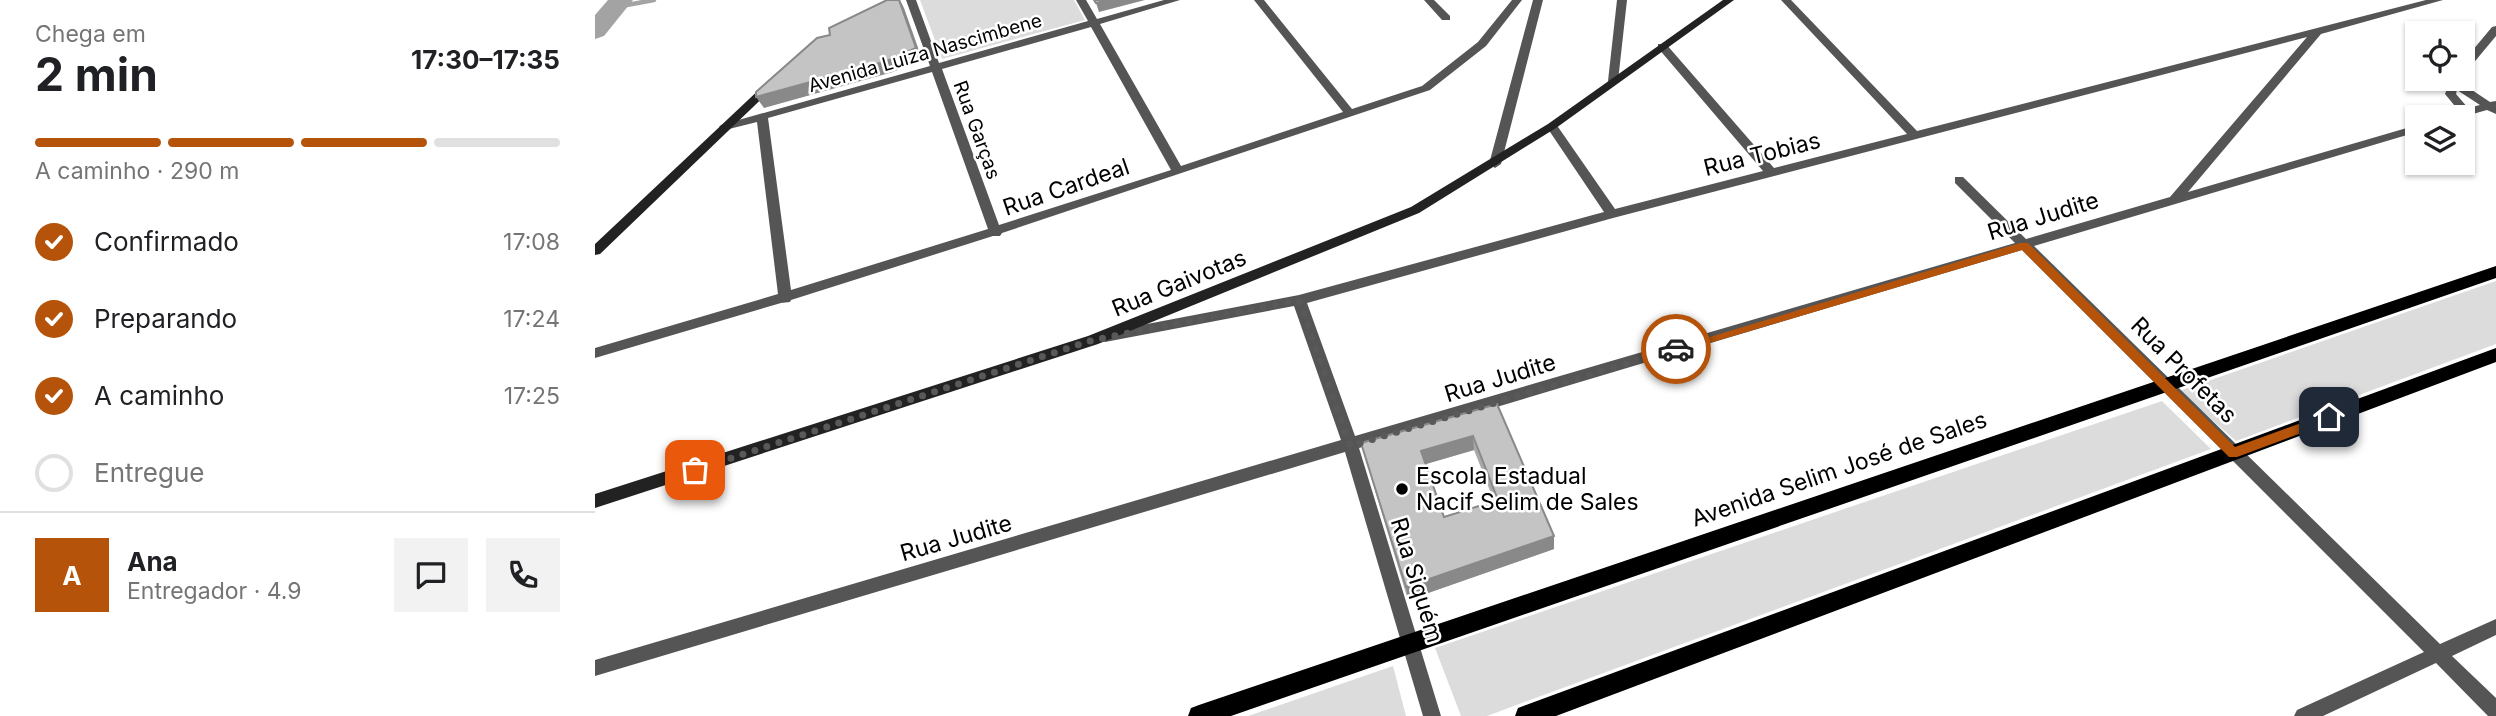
<!DOCTYPE html>
<html lang="pt">
<meta charset="utf-8">
<style>
:root{--surface:#fff;--page:#f2f2f2;--text:#202124;--muted:#757577;--line:#e0e0e0;--accent:#b45309}
body{margin:0;font-family:Inter,sans-serif;background:var(--page);color:var(--text);height:100vh;display:flex;flex-direction:column;font-size:26px;white-space:nowrap}
*{box-sizing:border-box;margin:0}
p{font-size:23px;color:var(--muted)}
.icon{flex:none;width:38px;height:38px;fill:none;stroke:currentColor;stroke-width:2;stroke-linecap:round;stroke-linejoin:round}
.map{position:relative;flex:1;overflow:hidden}
.side{display:flex;flex-direction:column;background:var(--surface);width:595px}
.side>*{flex:none}
.fabs{position:absolute;left:1810px;top:21px;display:grid;gap:14px}
.fabs a{display:grid;place-items:center;width:70px;height:70px;border-radius:0px;background:var(--surface);box-shadow:0 2px 5px #0004;font-size:35px}
.pin{position:absolute;display:grid;place-items:center;width:60px;height:60px;color:#fff;margin:-30px;border-radius:14px;box-shadow:0 4px 10px #0006}
.courier{position:absolute;display:grid;place-items:center;width:70px;height:70px;margin:-35px;border:5px solid #b45309;border-radius:50%;background:#fff;color:#222;box-shadow:0 2px 9px #0007}
.head em{font-style:normal;font-weight:700}
.head div{display:flex;flex-direction:column-reverse}
.head{display:flex;align-items:center;justify-content:space-between;height:119px;padding:0 35px}
h1{font-size:46px;font-weight:700;line-height:52px}
.bar{display:grid;grid-template-columns:repeat(4,1fr);gap:10px 7px;align-content:center;height:84px;padding:0 35px}
.bar i{height:9px;border-radius:5px;background:var(--line)}
.bar .on{background:var(--accent)}
.bar p{grid-column:span 4}
.line{display:flex;align-items:center;gap:18px;padding:0 35px;border-top:2px solid var(--line)}
.line div{flex:1}
.round{display:grid;place-items:center;flex:none;width:74px;height:74px;border-radius:0px;background:var(--page)}
ol{padding:0 35px;list-style:none}
li{display:flex;align-items:center;gap:21px;height:77px}
li p{margin-inline-start:auto}
li .icon{padding:7px;border-radius:50%;background:var(--accent);color:#fff;stroke-width:4}
li:last-child{color:var(--muted)}
li i{width:38px;height:38px;border:4px solid var(--line);border-radius:50%}
main{display:flex;flex:1;min-height:0}
.map>svg:first-child{display:block}
</style>
<main>
<section class="side">
<div class="head"><div><h1>2 min</h1><p>Chega em</p></div><em>17:30–17:35</em></div>
<div class="bar"><i class="on"></i><i class="on"></i><i class="on"></i><i></i><p>A caminho · 290 m</p></div>
<ol>
<li><svg class="icon" aria-label="check" viewBox="0 0 24 24"><path d="M5 12l5 5 9-10"/></svg>Confirmado<p>17:08</p></li>
<li><svg class="icon" aria-label="check" viewBox="0 0 24 24"><path d="M5 12l5 5 9-10"/></svg>Preparando<p>17:24</p></li>
<li><svg class="icon" aria-label="check" viewBox="0 0 24 24"><path d="M5 12l5 5 9-10"/></svg>A caminho<p>17:25</p></li>
<li><i></i>Entregue</li>
</ol>
<div class="line" style="height:126px"><b class="round" style="background:var(--accent);color:#fff">A</b><div><b>Ana</b><p>Entregador · 4.9</p></div><a class="round"><svg class="icon" aria-label="chat" viewBox="0 0 24 24"><path d="M4 5h16v11H9l-5 4z"/></svg></a><a class="round"><svg class="icon" aria-label="phone" viewBox="0 0 24 24"><path d="M5 4h4l2 5-3 2q2 4 5 5l2-3 5 2v4C11 20 4 13 5 4z"/></svg></a></div>
</section>
<div class="map">
<svg width="1901" height="716" viewBox="0 0 1901 716">
<rect width="100%" height="100%" fill="#fff"/>
<path fill="#dcdcdc" d="M325 0H479L490 20 347 59Z
M1901 281V344L1641 441 1584 391Z
M1567 401 1616 449 892 716H866L840 648Z
M798 666 811 716H653Z"/>
<g fill="none" stroke-linecap="round" stroke-linejoin="round">
<path stroke="#a3a3a3" stroke-width="4.5" d="M21 7 59 0"/>
<path fill="#a3a3a3" fill-rule="evenodd" d="M13 0H38L9 36 0 39V15Z"/>
<path fill="#555" fill-rule="evenodd" d="M311 0H321L344 63 493 21 481 0H491L502 19 569 0H585L505 24 586 166 748 112 659 0H669L757 109 827 86 883 42 917 0H927L891 46 835 90 407 233 405 236H398L196 300 195 302 186 303 0 358V348L183 294 162 122 130 130 124 127 126 125 335 66ZM496 27 576 170 404 225 347 69ZM337 72 393 229 196 290 173 118Z
M829 0H839L855 16V20H847Z
M938 0H948L906 164 900 168 894 164Z
M1022 0H1032L1023 81 1018 84 1013 81Z
M1186 0H1196L1322 131 1831 0H1848L1726 34 1593 192 1822 125V132L1439 246 1845 644 1901 619V635L1857 656 1901 698V716H1893L1841 663 1728 716H1699L1702 710 1829 652 1427 250 764 448 846 716H828L750 452 0 676V660L746 440 699 306 510 342 503 337 510 332 704 295 1009 212 951 126 957 123 961 124 1020 209 1168 171 1063 48V44H1071L1179 168 1312 134ZM1712 37 1575 197 1431 239 1368 177H1360V183L1420 243 760 436 712 303 1018 218Z
M1901 26V36L1871 72 1867 73V63L1897 27Z
M1866 79 1865 82 1895 102 1901 101V114L1892 110 1867 117H1852L1864 111 1850 94 1856 79ZM1862 90 1885 105 1873 108 1861 94Z"/>
<path fill="#222" fill-rule="evenodd" d="M1128 0H1139L961 128 824 213 503 344 0 508V494L493 336 816 207 953 124Z
M175 82 180 85 179 87 5 254 0 255V244L171 83Z"/>
<path fill="#000" fill-rule="evenodd" d="M1901 266V278L636 716H593L596 708 604 705Z
M1901 348V362L961 716H920L923 708 931 705Z"/>
</g>
<path fill="#a9a9a9" fill-rule="evenodd" d="M902 404 959 536V549L813 600 770 457 766 443ZM879 450 899 501 849 517 830 464Z"/>
<path fill="#898989" d="M305 0 309 8 327 59 298 72 169 108 161 97Z
M514 0H550L504 12 501 3Z
M878 436 879 450 828 465 826 451Z
M959 536V549L813 600 811 587Z"/>
<path fill="#c4c4c4" stroke="#898989" stroke-width="2" fill-rule="evenodd" d="M292 0H304L321 48 292 61 161 97V92L222 38 235 35 234 28Z
M499 0H514L501 3Z
M902 404 959 536 811 587 766 443ZM878 436 903 500 849 517 826 451Z"/>
<path fill="#b45309" d="M1425 243H1433L1640 447 1734 413 1740 417 1738 421 1642 457H1634L1427 250 1081 353 1075 349Z"/>
<g fill="none" stroke-linecap="round" stroke-linejoin="round">
<path stroke="#595959" stroke-width="7" stroke-dasharray="0 12.6" d="M100 470 498 340 704 300 755 446 1081 349"/>
</g>
<circle fill="#000" stroke="#fff" stroke-width="2.5" cx="807" cy="489" r="7"/>
<g text-anchor="middle" dominant-baseline="central" stroke-width="5" stroke-linejoin="round" paint-order="stroke">
<g font-size="19" fill="#000" stroke="#fff">
<text transform="translate(330 53) rotate(-16)">Avenida Luiza Nascimbene</text>
<text transform="translate(382 130) rotate(70)">Rua Garças</text>
</g>
<g font-size="23" fill="#000" stroke="#fff">
<text transform="translate(1167 154) rotate(-14)">Rua Tobias</text>
<text transform="translate(471 187) rotate(-19)">Rua Cardeal</text>
<text transform="translate(1448 216) rotate(-17)">Rua Judite</text>
<text transform="translate(584 283) rotate(-22)">Rua Gaivotas</text>
<text transform="translate(1589 370) rotate(45)">Rua Profetas</text>
<text transform="translate(905 378) rotate(-17)">Rua Judite</text>
<text transform="translate(1244 469) rotate(-19)">Avenida Selim José de Sales</text>
<text transform="translate(361 538) rotate(-16)">Rua Judite</text>
<text transform="translate(822 580) rotate(73)">Rua Siquém</text>
</g>
<g font-size="23" fill="#000" stroke="#fff" text-anchor="start">
<text x="821" y="476">Escola Estadual<tspan x="821" dy="26">Nacif Selim de Sales</tspan></text>
</g>
</g>
</svg>
<div class="fabs">
<a><svg class="icon" aria-label="locate" viewBox="0 0 24 24"><circle cx="12" cy="12" r="6"/><path d="M12 2v4M12 18v4M2 12h4M18 12h4"/></svg></a>
<a><svg class="icon" aria-label="layers" viewBox="0 0 24 24"><path d="M12 4l9 5-9 5-9-5zM3 14l9 5 9-5"/></svg></a>
</div>
<div class="pin" style="left:100px;top:470px;background:#ea580c"><svg class="icon" aria-label="bag" viewBox="0 0 24 24"><path d="M5 8h14l-1 12H6zM9 8a3 3 0 0 1 6 0"/></svg></div>
<div class="pin" style="left:1734px;top:417px;background:#1f2937"><svg class="icon" aria-label="home" viewBox="0 0 24 24"><path d="M3 11l9-7 9 7M6 9v11h12V9"/></svg></div>
<div class="courier" style="left:1081px;top:349px"><svg class="icon" aria-label="car" viewBox="0 0 24 24"><path d="M5 17H2v-5l4-1 3-4h7l3 4 3 1v5h-3M9 17h6M6 11h13"/><circle cx="7" cy="17" r="2"/><circle cx="17" cy="17" r="2"/></svg></div>
</div>
</main>
